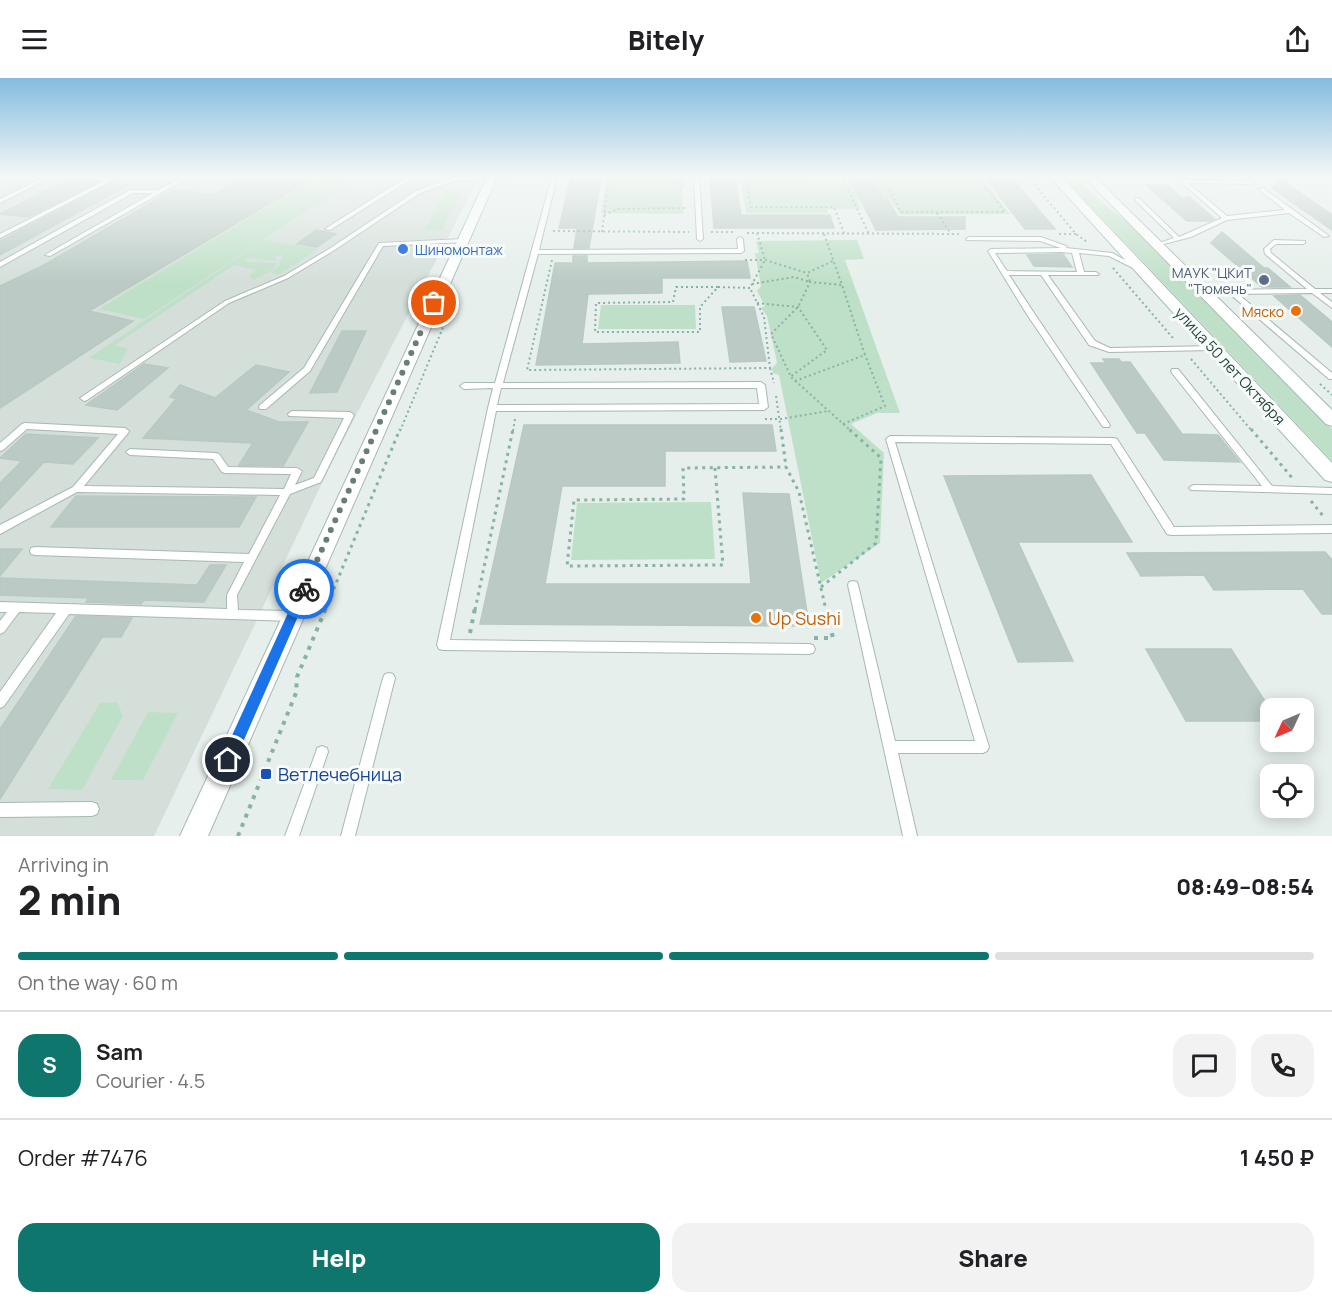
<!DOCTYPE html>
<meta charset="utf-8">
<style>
:root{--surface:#fff;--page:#f2f2f2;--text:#202124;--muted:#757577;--line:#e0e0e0;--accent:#0f766e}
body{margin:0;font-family:Manrope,sans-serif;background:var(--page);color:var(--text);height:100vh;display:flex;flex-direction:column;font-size:22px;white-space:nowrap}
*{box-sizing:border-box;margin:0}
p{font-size:20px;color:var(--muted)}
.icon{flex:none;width:33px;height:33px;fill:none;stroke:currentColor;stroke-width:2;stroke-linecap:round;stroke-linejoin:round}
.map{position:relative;height:758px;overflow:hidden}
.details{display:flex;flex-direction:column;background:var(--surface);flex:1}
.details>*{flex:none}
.needle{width:39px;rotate:226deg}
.tools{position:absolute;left:1260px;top:620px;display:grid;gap:12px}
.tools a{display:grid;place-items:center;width:54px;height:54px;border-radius:12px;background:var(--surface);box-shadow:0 3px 15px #0003;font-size:30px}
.pin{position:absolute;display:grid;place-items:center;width:51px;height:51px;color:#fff;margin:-26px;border:3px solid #fff;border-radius:50%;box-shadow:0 2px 6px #0007}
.courier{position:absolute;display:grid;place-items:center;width:60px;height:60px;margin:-30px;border:4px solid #1a73e8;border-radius:50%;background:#fff;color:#222;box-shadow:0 2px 8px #0007}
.summary em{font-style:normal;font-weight:800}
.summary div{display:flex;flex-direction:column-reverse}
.summary{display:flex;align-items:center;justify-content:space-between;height:102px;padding:0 18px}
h1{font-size:39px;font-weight:800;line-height:45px}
.bar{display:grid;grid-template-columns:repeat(4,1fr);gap:9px 6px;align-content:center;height:72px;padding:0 18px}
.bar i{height:8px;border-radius:4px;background:var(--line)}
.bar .current{background:var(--accent)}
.bar p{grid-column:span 4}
.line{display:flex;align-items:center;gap:15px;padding:0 18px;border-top:2px solid var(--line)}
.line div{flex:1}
.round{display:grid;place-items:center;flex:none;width:63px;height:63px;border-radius:18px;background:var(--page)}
.action{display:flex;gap:12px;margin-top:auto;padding:12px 18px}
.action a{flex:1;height:69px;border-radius:18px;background:var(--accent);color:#fff;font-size:24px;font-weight:800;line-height:69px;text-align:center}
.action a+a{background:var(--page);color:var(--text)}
header{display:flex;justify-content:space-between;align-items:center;height:78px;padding:0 18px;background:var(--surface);font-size:27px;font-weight:800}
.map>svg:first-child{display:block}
</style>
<header><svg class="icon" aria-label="menu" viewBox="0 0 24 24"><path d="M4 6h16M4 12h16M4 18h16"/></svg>Bitely<svg class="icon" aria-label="share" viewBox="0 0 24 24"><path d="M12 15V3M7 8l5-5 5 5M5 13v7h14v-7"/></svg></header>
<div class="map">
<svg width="1332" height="758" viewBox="0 0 1332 758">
<rect width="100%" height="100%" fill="#e6efeb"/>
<path fill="#d4dfda" d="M0 99H479L333 382 154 758H0Z"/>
<path fill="#bfe0c8" d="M317 99H358L144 241 99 231Z
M607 99H682L683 136 601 135Z
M740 99H815L818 105 878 104 875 99H981L1010 136 900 137 890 121H857L861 131H827L828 135H746Z
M1063 99H1076L1100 123 1126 143 1332 351V383Z
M445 114H461L442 152H425Z
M264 162 318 171 293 188 289 185 291 189 278 197 271 195 280 187 279 183 284 177 274 178 278 183 248 180 246 184 277 185 273 192 253 202 249 198 256 192 234 187 115 267 128 271 120 286 89 280Z
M857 162 864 181 845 182 900 335H877L851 346 884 375 880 465 821 505 779 297 773 295 772 290 777 285 767 238 761 230 765 228 757 213 761 208 755 175H759L756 163Z
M601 227H695L696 251H598Z
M711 424 715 481 571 482 577 425Z
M117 624 123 638 82 712 48 711 100 625Z
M148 634 178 635 143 702H111Z"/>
<path fill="#bbcac4" stroke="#b8c9c2" stroke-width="1.5" d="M245 99H314L89 233 133 243 0 330V208L44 187 173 112 213 117Z
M571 99H601L589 170H574L577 150H559Z
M710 99H735L741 137H830L834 150H714Z
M849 99H872L883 122H888L898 139H965V151L876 152Z
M985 99H1011L1055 151H1025Z
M1279 100 1332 137V152L1272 110Z
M69 101 98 104 28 139 0 136Z
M112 105 128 107 0 177V163Z
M1146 107H1167L1182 120 1189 119 1215 141 1210 143H1187Z
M316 152 336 156 317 169 297 166Z
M1222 154 1264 190H1268L1290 209H1262L1211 165Z
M1063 176 1072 189 1034 188 1027 177Z
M573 178H587V185L747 183 750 200H662V215L588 216 582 266 678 264 680 285 536 287 555 185H573Z
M1300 217 1332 244V269L1274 218Z
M722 229H754L766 283 730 284Z
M342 253H366L337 314 310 315Z
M1103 281H1119L1121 284H1130L1182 356 1218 357 1240 384 1164 382 1145 355H1137L1091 285H1106Z
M144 286 168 290 117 332 86 327Z
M256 287 289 294 246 332 279 344H308L283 388 239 387 253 365 143 360 176 321 170 319 180 307 215 320Z
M524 347H772L776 373H665V408H562L545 506H751L743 415 789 416 809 548 480 546Z
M26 356 98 360 73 386 44 384 0 431V405L22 383 0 380Z
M1091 397 1132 464H1018L1073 583 1018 584 944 398Z
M76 418 239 419H256L239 449H51Z
M0 471H22L0 498Z
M1325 474 1332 482V536H1322L1303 511 1214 512 1204 497 1141 498 1127 475Z
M210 487H226L204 524 144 522 141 526 86 524 89 520 0 517V500L197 507Z
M76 538 132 540 121 559H102L0 721V651Z
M1146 571H1231L1270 631V643H1186Z"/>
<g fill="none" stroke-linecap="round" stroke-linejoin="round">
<g stroke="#a8b8b2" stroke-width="2">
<path id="service" d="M45 99H51L0 125V121Z
M89 99H103L115 101 0 160V156L106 102 91 101Z
M183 99H189L50 178 45 177 153 115H133L0 189V184L130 112H158Z
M417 99H433L430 101 408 103 330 152 325 151 405 100Z
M453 99H491L488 101 454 103 420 115 333 173 288 200 229 225 87 322 84 323 80 320 225 223 284 198 329 171 416 113Z
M552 99H557L539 172 738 171 737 161 740 159 743 161 744 173 741 175 538 176 503 305 761 304 765 307 768 329 764 332 496 333 450 562 809 566 813 567 815 571 813 575 809 576 443 572 439 571 437 567 488 330 493 310 464 311 460 308 464 305H495ZM501 310H757L759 326 497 327Z
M694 99H699L703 161 700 163 697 161Z
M1181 102 1254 103V105L1252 106 1188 105 1227 138 1285 132 1258 111 1263 110 1329 158 1324 159 1289 135 1227 142 1191 159 1156 168V166L1174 160 1135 122V120H1139L1179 159 1222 140 1181 104Z
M969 159H1041L1066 168 1067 169 1066 170 1112 175 1140 190 1135 191 1109 178 1079 175 1084 194H1096L1099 196 1098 197H1048L1095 263 1110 270 1214 268 1218 270 1214 272 1109 274 1089 267 1041 197H1009L1034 235 1110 347 1109 349H1103L1026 235 988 173 991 171 1061 170 1040 163 967 162 966 161ZM1061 174 1072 175 1077 194 1007 193 995 175Z
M463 161 465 162V164L383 168 310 293 266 331H260L259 329 260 327 304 290 379 165Z
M1274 162 1305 163V165L1303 166H1276L1270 171 1271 175 1315 211H1332V215H1320L1332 224V230L1312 215 1238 216 1332 295V301H1329L1230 216H1205L1202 214 1205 212 1307 211 1265 176 1264 171Z
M1172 291H1178L1272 408 1332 410V416L1191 412 1189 410 1191 408 1194 407 1262 408 1172 295 1171 293Z
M292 333 350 334 354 337 321 404 290 416 237 517 238 532 292 533 296 535 298 538 296 541 292 543 69 536 4 628 0 630V614L56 535 19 534 4 554 0 556V543L7 534H0V524L227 531V517L244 484 35 477 31 476 30 473 31 470 35 469 249 476 280 417 77 414 0 456V447L73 409 118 356 27 351 3 372 0 373V365L22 346 25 345 125 350 129 353 128 355 84 408 284 411 291 396 225 395 222 394 213 381 130 377 126 374 130 371 216 375 219 376 228 389 297 390 302 393 295 407 314 400 344 340 289 338 288 336Z
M890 358 1114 360 1117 361 1174 449 1332 447V455L1171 457 1167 456 1111 366 895 364 989 669 987 673 983 675H898L917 758H903L848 507 849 504 853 503 857 504 858 507 895 663H975L886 361Z
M389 595 393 596 395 600 355 758H341L383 600 385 596Z
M322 668 327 670 328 674 299 758H285L316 674 317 670Z
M92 724 97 726 99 731 97 736 92 738 0 739V725Z"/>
</g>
<g stroke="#a8b8b2" stroke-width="2">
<path id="tertiary" d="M487 99H497L208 758H180Z"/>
</g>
<g stroke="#a4bbb3" stroke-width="2">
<path id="secondary" d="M1050 99H1061L1332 385V404L1325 402Z
M1084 99H1095L1332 332V348L1326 346Z"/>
</g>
<path stroke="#86b3a5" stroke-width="2" stroke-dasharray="2 3" stroke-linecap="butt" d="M658 99 686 108
M745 99 751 129H834L844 155
M748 99H802
M842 99 869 156
M882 99 901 134H1005L978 99
M1028 99 1076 156 1087 164
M505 102 512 101
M937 135 951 156
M604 137 618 131 688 130
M553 153 689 154
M602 154 609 99
M711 154H734
M747 155 962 156
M824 156 842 207 810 204 798 229 771 256 791 299 851 353
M1059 156H1076
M552 182 527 292 770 290 764 239 750 210
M745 182H765L807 195
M1113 190 1173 260
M752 206 794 199 810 204 807 195 833 183
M676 209H718L700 229V254H595L596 225 673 224Z
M718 209 750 210 765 182 757 155
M757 225 798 229 827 272 790 299
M1191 281 1252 353
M770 290 774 305
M795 303 865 277 842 207
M1320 306 1332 317
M776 318 781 353
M765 341H781L828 333
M843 346 885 328 865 277
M400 353 456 218
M513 353 515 341"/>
<path stroke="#86b3a5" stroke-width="3" stroke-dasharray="3 4.5" stroke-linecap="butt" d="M781 351 786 389 799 414 826 532
M1251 351 1294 402
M715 390 723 487 567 488 574 422 684 421 683 390 786 389
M1311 423 1324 439
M821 509 876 465 881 380 849 351
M325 532 400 351
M475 532 513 351"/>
<path stroke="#86b3a5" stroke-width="4" stroke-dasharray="4 6" stroke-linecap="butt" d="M470 555 475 530
M814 560H833L826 530
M238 758 296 615 297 599 326 530"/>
<use href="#service" fill="#fff" fill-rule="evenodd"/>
<use href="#tertiary" fill="#fff" fill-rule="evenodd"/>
<use href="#secondary" fill="#fff" fill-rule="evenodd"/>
</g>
<linearGradient id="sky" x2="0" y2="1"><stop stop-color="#84bce0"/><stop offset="0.48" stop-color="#f4f8f6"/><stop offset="1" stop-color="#f4f8f6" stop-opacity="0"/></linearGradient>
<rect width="1332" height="205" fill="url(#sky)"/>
<path fill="#1a73e8" d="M304 506 310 511 233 687 228 689 223 687 221 682 223 677 299 511Z"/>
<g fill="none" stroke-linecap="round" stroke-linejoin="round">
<path stroke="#687f78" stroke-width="6" stroke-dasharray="0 10.8" d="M304 511 434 225"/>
</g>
<circle fill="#3f7fe0" stroke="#f7fbf9" stroke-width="2" cx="403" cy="171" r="6"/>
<circle fill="#5c6f8a" stroke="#f7fbf9" stroke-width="2" cx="1264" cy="202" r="6"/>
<g fill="#e8710a" stroke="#f7fbf9" stroke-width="2">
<circle cx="1296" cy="233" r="6"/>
<circle cx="756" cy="540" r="6"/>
</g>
<rect fill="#1a4fb4" stroke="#f7fbf9" stroke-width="2" x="260" y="690" width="12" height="12" rx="3"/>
<g text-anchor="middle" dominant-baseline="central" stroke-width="6" stroke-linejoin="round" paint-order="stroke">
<g font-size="14" fill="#366cbe" stroke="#f7fbf9" text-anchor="start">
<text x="415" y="171">Шиномонтаж</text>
</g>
<g font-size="14" fill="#4e5e75" stroke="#f7fbf9" text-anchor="end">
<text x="1252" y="194">МАУК "ЦКиТ<tspan x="1252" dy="16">"Тюмень"</tspan></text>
</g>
<g font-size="14" fill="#c56008" stroke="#f7fbf9" text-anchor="end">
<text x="1284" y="233">Мяско</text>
</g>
<g font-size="15" fill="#24423a" stroke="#f7fbf9">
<text transform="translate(1230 288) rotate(47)">улица 50 лет Октября</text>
</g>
<g font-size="18" fill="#c56008" stroke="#f7fbf9" text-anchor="start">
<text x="768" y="540">Up Sushi</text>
</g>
<g font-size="18" fill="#164399" stroke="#f7fbf9" text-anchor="start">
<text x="278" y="696">Ветлечебница</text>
</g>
</g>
</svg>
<div class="tools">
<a><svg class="needle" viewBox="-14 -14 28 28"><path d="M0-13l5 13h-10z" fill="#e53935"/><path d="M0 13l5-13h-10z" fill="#757577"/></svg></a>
<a><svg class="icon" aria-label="locate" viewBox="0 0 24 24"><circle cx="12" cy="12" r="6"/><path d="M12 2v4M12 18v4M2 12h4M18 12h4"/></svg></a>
</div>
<div class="pin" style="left:434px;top:225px;background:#ea580c"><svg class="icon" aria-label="bag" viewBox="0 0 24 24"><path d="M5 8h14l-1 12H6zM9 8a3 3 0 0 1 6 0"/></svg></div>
<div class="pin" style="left:228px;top:682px;background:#1f2937"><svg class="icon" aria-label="home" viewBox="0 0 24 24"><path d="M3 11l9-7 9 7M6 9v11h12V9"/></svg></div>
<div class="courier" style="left:304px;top:511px"><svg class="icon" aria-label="bike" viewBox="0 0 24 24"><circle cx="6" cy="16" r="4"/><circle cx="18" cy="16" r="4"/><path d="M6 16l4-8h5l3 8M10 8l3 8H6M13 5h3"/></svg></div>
</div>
<section class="details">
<div class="summary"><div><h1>2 min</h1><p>Arriving in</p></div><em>08:49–08:54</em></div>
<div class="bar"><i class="current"></i><i class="current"></i><i class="current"></i><i></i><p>On the way · 60 m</p></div>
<div class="line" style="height:108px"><b class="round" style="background:var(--accent);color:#fff">S</b><div><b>Sam</b><p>Courier · 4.5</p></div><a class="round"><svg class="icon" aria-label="chat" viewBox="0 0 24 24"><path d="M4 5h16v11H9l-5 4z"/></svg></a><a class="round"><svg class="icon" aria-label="phone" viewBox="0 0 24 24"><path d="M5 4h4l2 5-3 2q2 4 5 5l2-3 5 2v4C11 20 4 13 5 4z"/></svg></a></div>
<div class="line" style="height:78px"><div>Order #7476</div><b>1 450 ₽</b></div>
<div class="action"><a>Help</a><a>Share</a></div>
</section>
